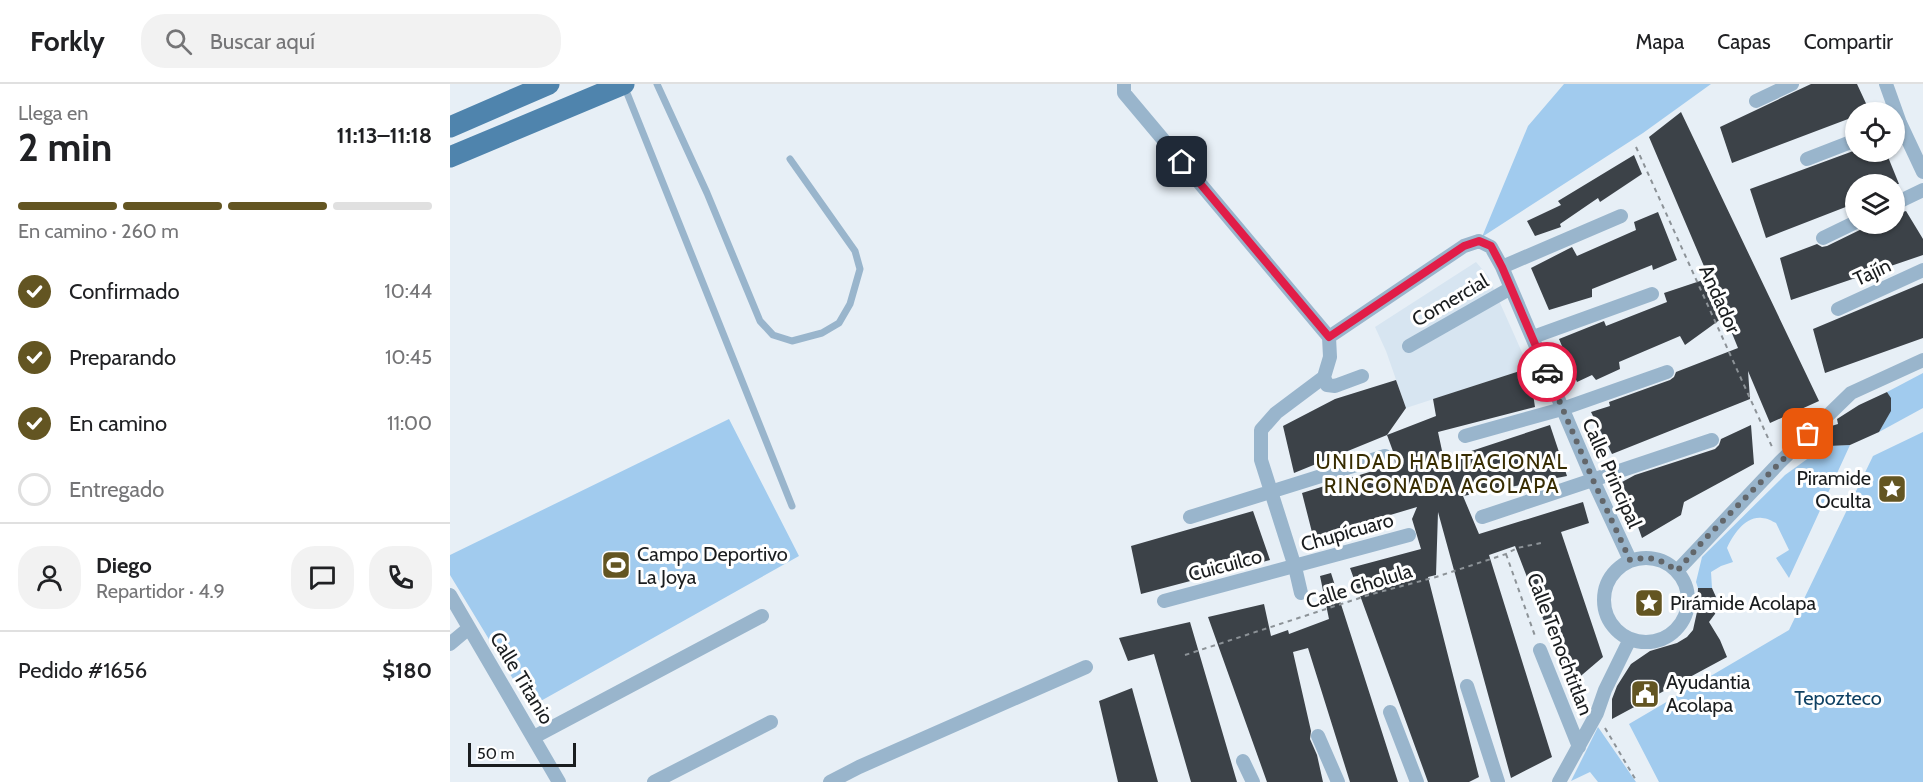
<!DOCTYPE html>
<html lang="es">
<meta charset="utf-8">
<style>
:root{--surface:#fff;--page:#f2f2f2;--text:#202124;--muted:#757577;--line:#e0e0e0;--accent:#635522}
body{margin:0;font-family:Cabin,sans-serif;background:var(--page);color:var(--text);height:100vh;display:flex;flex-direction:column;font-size:22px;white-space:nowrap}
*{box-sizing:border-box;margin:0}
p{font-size:20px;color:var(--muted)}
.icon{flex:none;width:33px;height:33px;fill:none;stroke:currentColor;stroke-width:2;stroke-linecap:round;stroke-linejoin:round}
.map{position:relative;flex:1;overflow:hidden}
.panel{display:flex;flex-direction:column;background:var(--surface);width:450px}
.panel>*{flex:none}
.controls{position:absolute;left:1395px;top:18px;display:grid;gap:12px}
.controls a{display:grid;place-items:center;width:60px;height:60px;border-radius:50%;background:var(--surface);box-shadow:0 2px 4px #0004;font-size:30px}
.scale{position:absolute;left:18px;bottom:15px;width:108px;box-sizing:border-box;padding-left:6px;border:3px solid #1a1d1f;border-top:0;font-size:16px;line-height:21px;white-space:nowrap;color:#1a1d1f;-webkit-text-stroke:4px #fff;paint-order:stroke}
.pin{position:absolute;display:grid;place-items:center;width:51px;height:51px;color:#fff;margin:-26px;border-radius:12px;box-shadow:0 3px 9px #0006}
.courier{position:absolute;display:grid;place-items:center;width:60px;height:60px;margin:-30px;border:4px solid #e11d48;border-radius:50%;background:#fff;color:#222;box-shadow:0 2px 8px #0007}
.overview em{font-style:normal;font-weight:800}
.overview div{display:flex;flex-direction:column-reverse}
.overview{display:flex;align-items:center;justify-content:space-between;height:102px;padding:0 18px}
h1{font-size:39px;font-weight:800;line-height:45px}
.bar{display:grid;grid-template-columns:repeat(4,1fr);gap:9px 6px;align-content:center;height:72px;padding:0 18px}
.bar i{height:8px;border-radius:4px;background:var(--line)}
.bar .on{background:var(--accent)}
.bar p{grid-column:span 4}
.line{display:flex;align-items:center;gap:15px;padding:0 18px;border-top:2px solid var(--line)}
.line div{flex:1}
.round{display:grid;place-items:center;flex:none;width:63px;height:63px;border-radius:24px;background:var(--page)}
ol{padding:0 18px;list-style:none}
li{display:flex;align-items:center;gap:18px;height:66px}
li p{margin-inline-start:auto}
li .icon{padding:6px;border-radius:50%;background:var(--accent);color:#fff;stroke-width:4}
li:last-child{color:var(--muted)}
li i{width:33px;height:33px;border:3px solid var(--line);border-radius:50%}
header{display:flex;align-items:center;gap:36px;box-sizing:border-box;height:84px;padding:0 30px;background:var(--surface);border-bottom:2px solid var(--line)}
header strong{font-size:28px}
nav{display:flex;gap:33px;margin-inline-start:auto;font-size:21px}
.search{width:420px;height:54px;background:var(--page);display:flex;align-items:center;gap:15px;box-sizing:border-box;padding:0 21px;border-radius:24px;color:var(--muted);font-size:22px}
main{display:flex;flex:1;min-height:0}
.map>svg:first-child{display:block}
</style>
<header>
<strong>Forkly</strong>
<div class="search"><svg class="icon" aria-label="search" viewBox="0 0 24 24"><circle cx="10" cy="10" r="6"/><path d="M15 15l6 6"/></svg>Buscar aquí</div>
<nav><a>Mapa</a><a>Capas</a><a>Compartir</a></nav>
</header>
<main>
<section class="panel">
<div class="overview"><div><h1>2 min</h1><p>Llega en</p></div><em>11:13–11:18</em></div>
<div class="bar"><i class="on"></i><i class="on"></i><i class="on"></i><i></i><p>En camino · 260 m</p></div>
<ol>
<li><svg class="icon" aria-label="check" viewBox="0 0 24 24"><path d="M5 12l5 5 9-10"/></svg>Confirmado<p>10:44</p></li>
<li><svg class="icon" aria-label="check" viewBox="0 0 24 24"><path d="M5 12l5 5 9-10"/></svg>Preparando<p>10:45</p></li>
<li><svg class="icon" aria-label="check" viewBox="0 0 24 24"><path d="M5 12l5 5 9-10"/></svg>En camino<p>11:00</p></li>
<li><i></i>Entregado</li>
</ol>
<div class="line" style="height:108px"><a class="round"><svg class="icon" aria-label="person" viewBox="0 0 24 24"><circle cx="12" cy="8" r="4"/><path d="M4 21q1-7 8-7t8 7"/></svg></a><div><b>Diego</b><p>Repartidor · 4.9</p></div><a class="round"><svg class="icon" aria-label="chat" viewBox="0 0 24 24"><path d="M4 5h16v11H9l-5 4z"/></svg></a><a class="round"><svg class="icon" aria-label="phone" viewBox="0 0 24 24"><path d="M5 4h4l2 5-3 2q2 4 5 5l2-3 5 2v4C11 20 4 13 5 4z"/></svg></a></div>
<div class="line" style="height:78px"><div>Pedido #1656</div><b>$180</b></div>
</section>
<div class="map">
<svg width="1473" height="698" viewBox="0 0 1473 698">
<rect width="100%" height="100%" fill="#e7eff6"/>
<path fill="#d7e5f1" d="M1026 178 1038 192 1079 284 956 324 936 267 925 243Z"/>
<path fill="#a1cbee" d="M1114 0H1261L1193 49 1032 153 1078 42Z
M1473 289V324L1429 348C1436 335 1447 322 1437 308Z
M279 335 349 472 80 623 0 491V471Z
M1373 345 1379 362 1400 361 1339 494 1326 474 1339 466 1326 439C1322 437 1317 434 1312 434 1295 432 1283 451 1277 464L1283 478 1271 482 1261 488 1262 504H1248L1246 498 1252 473 1335 391 1367 368 1366 350Z
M1473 348V698H1209L1179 640 1339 546 1423 372Z
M1148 643 1186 698H1148L1140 688 1121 697Z"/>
<path fill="#3c4248" d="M1361 0H1407L1420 28H1406V32L1282 79 1270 43Z
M1231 28 1369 317 1320 339 1298 287 1300 315 1162 370 1141 328 1160 322 1159 318 1220 296 1224 293 1226 288 1288 264 1275 232 1235 261 1230 252 1169 278 1170 285 1146 296 1142 291 1127 298 1109 255 1154 237 1156 242 1217 218 1214 209 1259 194 1199 53Z
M1406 66V68H1436L1449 100H1406V119L1316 154 1300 105Z
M1184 71 1192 90 1150 118 1148 114 1110 140 1111 143 1085 152 1077 137 1111 121 1108 117Z
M1456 127 1473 155V171L1341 216 1330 174 1367 160 1372 163 1377 162 1422 140H1444V131Z
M1208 128 1227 176 1203 186 1202 181 1142 205V213L1099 226 1081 184 1122 163 1127 172 1186 146 1184 138Z
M1473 199V254L1375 289 1363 245Z
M1079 284 1085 323 988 348 994 376 1100 341 1117 392 1013 412 1029 450 1133 418 1139 439 1111 448 1153 573 1119 602 1065 462 1039 471 1102 673 1061 694 988 428 986 491 978 493 1029 693 1019 698H978L900 484 971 465 962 435 967 423 900 443 904 451 866 464 852 409 945 380 944 370 937 351 986 332 983 315Z
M946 296 956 324 937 351 844 389 833 342 885 315Z
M1437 308 1441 314V327L1429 348 1400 361 1379 362 1374 348 1378 343 1388 340 1387 335 1409 321Z
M1301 341 1304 380 1234 418 1231 431 1192 454 1172 398 1185 391 1265 365 1269 361 1271 355Z
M803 427 820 476 691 510 681 462Z
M881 489 948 698H900L858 564 843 568 861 647 860 655 867 671 873 698H817L758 533 814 520 821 552 838 546 839 550 879 535 870 492Z
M1248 504H1262L1266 513 1267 520 1265 530 1259 538 1270 556 1277 573 1162 635V615L1167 602 1181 580 1200 567 1227 559 1237 553 1243 546 1247 528Z
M740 538 787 698H741L704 570 678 577 669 554Z
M682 604 708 698H668L649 617Z"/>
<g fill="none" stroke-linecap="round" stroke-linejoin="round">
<path stroke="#8c9297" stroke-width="2" stroke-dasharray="4.5 4.5" stroke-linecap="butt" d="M1186 63 1323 365
M1056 470 1085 552
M735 571 922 510 986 493 1056 470 1067 464 1091 459
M1155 644 1187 698"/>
<path stroke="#99b5cc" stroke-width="7" d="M207 0 257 109 310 237 323 251 342 257 372 249 389 239 400 220 410 185 405 167 340 75
M175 4 342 422"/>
<path stroke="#99b5cc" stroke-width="14" d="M674 0V9L879 253 880 273 874 293 826 329 811 346V376L845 483 851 509
M1436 0 1450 39 1473 88
M1306 17 1342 0
M1357 75 1406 56
M1444 120 1473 106
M1373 154 1406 138
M1052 183 1171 132
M1388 225 1473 186
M879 253 1014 162 1029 157 1041 163 1052 183 1143 396 1180 476
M1083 253 1202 210
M959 262 1061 204
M874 293 877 301 885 302 912 292
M1015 352 1112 325 1217 288
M740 433 935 372
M1032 433 1262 356
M1154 516a42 42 0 1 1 84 0a42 42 0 1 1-84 0Z
M1227 487 1330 378 1401 309 1473 276
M0 511 109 698
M714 517 959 451
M0 560 19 544
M1090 566 1129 663
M1017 602 1048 698
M940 628 967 698
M868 652 888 698
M84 653 312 532
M793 677 803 698
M204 698 321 638
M380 698 409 683 636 583
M1109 698 1147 629 1155 606 1180 555"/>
<path stroke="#4f84ad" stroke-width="21" d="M0 43 99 0
M0 73 174 0"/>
</g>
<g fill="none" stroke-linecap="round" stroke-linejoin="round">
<path stroke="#62666a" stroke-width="6" stroke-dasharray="0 10.8" d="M1097 288 1143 396 1180 476C1201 472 1209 474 1227 487L1254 456 1358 350"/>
<path stroke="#e11d48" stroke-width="8" d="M732 78 879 253 1014 162 1029 157 1041 162 1052 183 1097 288"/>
</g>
<defs>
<g id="sight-square" transform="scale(1.5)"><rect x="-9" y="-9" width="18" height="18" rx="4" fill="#635522" stroke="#fff"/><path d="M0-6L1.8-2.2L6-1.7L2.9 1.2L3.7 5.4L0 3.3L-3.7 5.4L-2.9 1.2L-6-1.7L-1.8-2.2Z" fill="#fff"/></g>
<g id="stadium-square" transform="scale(1.5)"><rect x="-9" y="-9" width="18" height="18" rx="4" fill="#635522" stroke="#fff"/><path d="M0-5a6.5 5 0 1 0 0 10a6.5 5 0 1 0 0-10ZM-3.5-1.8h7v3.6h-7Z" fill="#fff"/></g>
<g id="civic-square" transform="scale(1.5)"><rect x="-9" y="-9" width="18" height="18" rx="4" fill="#635522" stroke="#fff"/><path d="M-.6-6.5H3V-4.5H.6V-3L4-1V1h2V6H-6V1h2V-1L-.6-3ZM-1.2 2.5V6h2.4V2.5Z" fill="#fff"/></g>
</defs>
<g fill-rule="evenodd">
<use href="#sight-square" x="1442" y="405"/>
<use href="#stadium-square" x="166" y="481"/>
<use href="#sight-square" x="1199" y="519"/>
<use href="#civic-square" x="1195" y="610"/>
</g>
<g text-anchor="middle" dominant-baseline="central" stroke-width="6" stroke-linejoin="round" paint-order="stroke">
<g font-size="20" fill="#1a1d1f" stroke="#fff">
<text transform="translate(1422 188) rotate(-25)">Tajín</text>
<text transform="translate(1270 215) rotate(66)">Andador</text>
<text transform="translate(1000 216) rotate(-30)">Comercial</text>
<text transform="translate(1162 389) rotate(66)">Calle Principal</text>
<text transform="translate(897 448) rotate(-16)">Chupícuaro</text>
<text transform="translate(775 481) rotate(-15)">Cuicuilco</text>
<text transform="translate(909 502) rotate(-17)">Calle Cholula</text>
<text transform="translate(1110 560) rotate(69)">Calle Tenochtitlan</text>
<text transform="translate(72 594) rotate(59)">Calle Titanio</text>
</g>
<g font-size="20" fill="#1a1d1f" stroke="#fff" text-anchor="start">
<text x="1421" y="394" text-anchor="end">Piramide<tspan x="1421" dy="23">Oculta</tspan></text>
<text x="187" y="470">Campo Deportivo<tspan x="187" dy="23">La Joya</tspan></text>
<text x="1220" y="519">Pirámide Acolapa</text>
<text x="1216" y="598">Ayudantia<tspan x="1216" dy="23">Acolapa</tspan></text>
</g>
<g font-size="20" fill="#104264" stroke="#fff">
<text x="1388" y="614">Tepozteco</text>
</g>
<g font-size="21" letter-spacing="1.5" fill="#382d01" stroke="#fff">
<text x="992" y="377">UNIDAD HABITACIONAL<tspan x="992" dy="24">RINCONADA ACOLAPA</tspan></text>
</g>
</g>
</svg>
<div class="controls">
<a><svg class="icon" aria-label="locate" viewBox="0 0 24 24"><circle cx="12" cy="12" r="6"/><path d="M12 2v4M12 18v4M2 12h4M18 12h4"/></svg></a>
<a><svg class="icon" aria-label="layers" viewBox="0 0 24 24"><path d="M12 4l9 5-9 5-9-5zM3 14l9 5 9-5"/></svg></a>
</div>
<div class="scale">50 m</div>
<div class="pin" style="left:1358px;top:350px;background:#ea580c"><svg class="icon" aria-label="bag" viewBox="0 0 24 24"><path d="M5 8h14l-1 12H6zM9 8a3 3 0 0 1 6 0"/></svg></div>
<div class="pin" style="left:732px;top:78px;background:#1f2937"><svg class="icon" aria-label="home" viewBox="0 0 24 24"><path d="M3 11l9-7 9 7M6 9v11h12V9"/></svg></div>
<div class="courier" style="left:1097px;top:288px"><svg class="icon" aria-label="car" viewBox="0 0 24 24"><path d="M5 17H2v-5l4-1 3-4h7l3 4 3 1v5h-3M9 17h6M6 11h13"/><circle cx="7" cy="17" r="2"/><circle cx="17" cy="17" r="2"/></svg></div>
</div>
</main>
